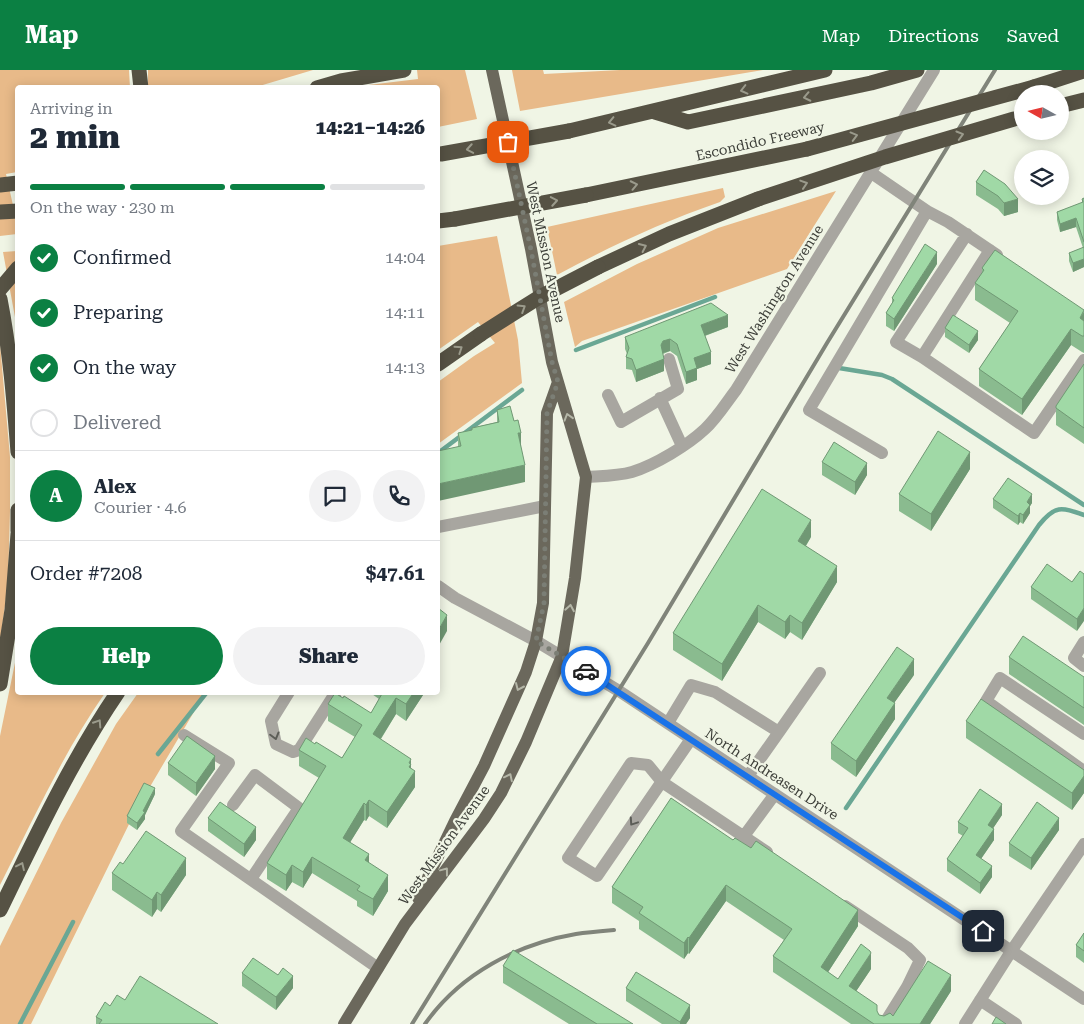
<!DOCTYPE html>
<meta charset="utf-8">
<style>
:root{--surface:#fff;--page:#f2f2f3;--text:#1f2937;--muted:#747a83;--line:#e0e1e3;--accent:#0b8043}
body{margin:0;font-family:"Roboto Serif",serif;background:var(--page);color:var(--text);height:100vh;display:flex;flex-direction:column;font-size:19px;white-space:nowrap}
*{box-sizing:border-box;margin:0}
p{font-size:16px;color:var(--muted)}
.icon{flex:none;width:28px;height:28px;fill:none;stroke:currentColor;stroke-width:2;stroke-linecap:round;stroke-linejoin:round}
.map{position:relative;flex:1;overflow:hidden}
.details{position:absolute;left:15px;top:15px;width:425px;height:610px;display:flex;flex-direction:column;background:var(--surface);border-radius:5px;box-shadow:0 2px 12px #0003}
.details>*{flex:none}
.needle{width:32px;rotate:278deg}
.buttons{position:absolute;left:1014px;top:15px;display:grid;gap:10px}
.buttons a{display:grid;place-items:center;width:55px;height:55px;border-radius:50%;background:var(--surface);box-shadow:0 2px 12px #0003;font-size:25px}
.pin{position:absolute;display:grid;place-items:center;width:42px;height:42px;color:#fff;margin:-21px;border-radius:10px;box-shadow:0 2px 8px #0006}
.courier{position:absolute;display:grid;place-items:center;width:50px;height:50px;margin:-25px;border:4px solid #1a73e8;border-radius:50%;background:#fff;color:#222;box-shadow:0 1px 6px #0007}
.summary em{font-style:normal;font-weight:800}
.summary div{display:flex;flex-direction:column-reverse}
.summary{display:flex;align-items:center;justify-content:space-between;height:85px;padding:0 15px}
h1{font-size:32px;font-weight:800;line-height:38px}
.bar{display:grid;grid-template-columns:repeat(4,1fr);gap:8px 5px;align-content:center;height:60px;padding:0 15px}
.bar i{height:6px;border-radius:4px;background:var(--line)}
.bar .active{background:var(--accent)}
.bar p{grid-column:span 4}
.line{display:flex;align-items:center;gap:12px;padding:0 15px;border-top:1px solid var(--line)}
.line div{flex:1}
.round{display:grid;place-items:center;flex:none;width:52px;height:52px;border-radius:26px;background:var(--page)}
ol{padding:0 15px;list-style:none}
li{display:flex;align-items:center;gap:15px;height:55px}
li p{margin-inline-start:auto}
li .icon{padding:5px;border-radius:50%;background:var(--accent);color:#fff;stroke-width:4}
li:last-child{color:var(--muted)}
li i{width:28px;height:28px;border:2px solid var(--line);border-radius:50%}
.primary-button{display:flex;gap:10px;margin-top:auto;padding:10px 15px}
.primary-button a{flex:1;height:58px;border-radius:30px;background:var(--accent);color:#fff;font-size:20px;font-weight:800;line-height:58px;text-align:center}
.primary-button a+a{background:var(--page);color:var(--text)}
header{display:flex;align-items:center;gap:30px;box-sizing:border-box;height:70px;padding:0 25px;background:var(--accent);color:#fff}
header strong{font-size:24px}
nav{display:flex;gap:28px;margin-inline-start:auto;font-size:18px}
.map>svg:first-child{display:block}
</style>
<header>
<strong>Map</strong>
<nav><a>Map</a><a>Directions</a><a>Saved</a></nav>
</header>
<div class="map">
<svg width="1084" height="954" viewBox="0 0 1084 954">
<rect width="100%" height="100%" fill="#f0f5e5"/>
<path fill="#e8ba89" d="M0 0H129L130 18H18L17 102 6 104 17 153V164L0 166Z
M148 0H313L256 17 148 18Z
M417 0H465L477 49 438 57V18L352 17 418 9Z
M512 0H543L544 4 620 0H763L520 41Z
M723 118 725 127 720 132C662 152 611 176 557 205L547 157Z
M836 121 787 199 582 271 575 277 564 232 637 194 718 158Z
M497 166 518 270 522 313 438 374V312L474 286 495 273 478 252 438 280V176Z
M17 181V258L3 182Z
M0 274 10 387V441L8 514 0 572Z
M17 583 18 622 105 623C63 683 33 750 0 815V666Z
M138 623H205L134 744 31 954H0V876L61 753 116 654Z"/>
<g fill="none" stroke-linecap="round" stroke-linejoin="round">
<path stroke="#6aa794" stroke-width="4.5" d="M576 280 715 227
M839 298 882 305 892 309 1084 435
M438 383 522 320
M158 684 207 622
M846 738 1039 455C1055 435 1061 437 1084 445
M20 954 73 852"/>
<path stroke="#a8a6a0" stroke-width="12" d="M870 102 927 141 809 340 882 383
M927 141 948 152 997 185
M990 180 922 287 1034 363 1084 290
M922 287 896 272 967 164
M608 325 621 352 678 319 669 289
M660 328 682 376
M586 407C601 406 618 406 632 402 655 395 688 375 705 359 717 348 726 333 736 320L934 0
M438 457 545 436
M438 516 455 528 536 571 619 621 1084 929
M1084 572 1074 588 1084 596
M289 622 271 651 276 674 293 682 299 680 336 622
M668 653 691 615 715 622 779 662 748 706
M779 662 820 603
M1084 664 1000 608 986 631 1084 701
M184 665 229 693 181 761 378 898
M691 669 597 806 568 788 631 693 648 695 662 712 767 782
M233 735 255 705 299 738 251 809
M744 766 775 724
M845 836 908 878 920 890 907 917 884 954
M980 930 1016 954
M965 954 1012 880 1084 774"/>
<path stroke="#6b685c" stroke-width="12" d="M418 828 455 751 484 696 526 602 536 571 543 533 547 343 558 312
M344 954 405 854 484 749 501 723 526 672 562 586 575 508 586 407 552 292 531 179 492 0"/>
<path stroke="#565244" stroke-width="15" d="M139 0 141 18
M1034 17 1084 1
M317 18 341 11 404 0
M1060 36 1084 30
M655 42 688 52 871 13 917 0
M569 61 825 0
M0 115 18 113
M586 125 807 79
M0 142 18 141
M438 151 455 149
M598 197 669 164 758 129
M0 229C10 280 14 331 18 382
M438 294 481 264
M18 440V461
M0 614 12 540 18 464
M0 840C36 766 71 691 118 622"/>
<path stroke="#80847a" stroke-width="4" d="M412 954 648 573 827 273 995 0
M425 954C460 904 517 874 576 864 589 862 602 861 614 860"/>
<path stroke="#565244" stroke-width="15" d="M807 79 1034 17
M441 84 569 61
M758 129 885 87 1014 49
M455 149 586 125
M0 219 18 198
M481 264 538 228 598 197"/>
</g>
<path fill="#8abb8f" d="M984 100 1018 142 1004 146 998 139 976 125V112Z
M1084 128V197L1073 202 1069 191V183L1083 178 1076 157 1060 162 1057 150V142L1082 133V129Z
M937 194 894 261 886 256V243L892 234V228Z
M982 198 1084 240V283L1082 282 1071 275 1022 345 979 316V299L1010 253 975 230V213L982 203Z
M728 257 705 266 711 294 697 299V310L686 314 677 286 670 281 663 284 664 301 636 312 632 300 626 299V287L627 284 625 279V267Z
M945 258 978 270 969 283 945 267Z
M1084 294V374L1056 355V336Z
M497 340 514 351 521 378 525 412 458 377V363L472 360V358L497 352Z
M822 392 867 405 855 425 822 405Z
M970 399 931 461 899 441V424Z
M993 429 1032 433 1030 436V443L1023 454 1020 452 1018 455 993 438Z
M811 467 806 476 837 512 802 570 790 562 785 569 758 552 722 611 673 580V563Z
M1080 501 1077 561 1031 529V517L1072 512Z
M1009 587 1084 607V655L1009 604Z
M914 605 894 633 895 649 856 707 831 689V673Z
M369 622H423V625L406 651 396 644 381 669 411 698 415 717 387 758 369 746 366 751 364 750 350 772 369 793 388 821 373 846 357 836V831L312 803 303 818 292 812 286 821 267 809V793L319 708 299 696V680L315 674 342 688 355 667 328 651V634L371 643 379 629Z
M966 651 1084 700V723L1072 740 966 668Z
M168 693 215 699 196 726 168 705Z
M155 724 145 745V749L137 760 127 753V746Z
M671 728 858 856 828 902 838 909 871 899 856 921 879 945 884 946H893L951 921 930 954H851L773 902V886L784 870 726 831 689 884 688 883 684 889 639 859V851L612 833V817Z
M1002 745 993 758 994 770 981 789 992 807 980 824 947 801V789L963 766 958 763V752Z
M208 748 256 770 244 787 208 761Z
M1059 760 1031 800 1009 786V773Z
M123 794 186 805 161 842 157 839 152 847 112 820V803Z
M1084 863V893L1076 887V875Z
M503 896 633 954H569L503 913Z
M242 903 293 918 276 940 242 916Z
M626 918 690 948 686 954H662L626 931Z
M125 930 218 954H96V947L110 936Z"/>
<path fill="#709874" d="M1018 129V142L1004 146V133Z
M1076 148V157L1060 162V154Z
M937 182V194L894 261V249Z
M1084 189V197L1073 202V193Z
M1084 242V258L1080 248Z
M728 245V257L701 267V255Z
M1071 259V275L1022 345V329Z
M978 261V270L969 283V275Z
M670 269V281L663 283 661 287V275L663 271Z
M711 282V294L697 299V310L686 314V302L694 288Z
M664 289V301L636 312V300Z
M518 363H521V380Z
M970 382V399L931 461V444Z
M867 393V405L855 425V412Z
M525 395V412L438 431V414Z
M1032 424V433L1030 436V443L1023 454V445L1027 432Z
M1020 443V452L1018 455V446Z
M811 450V467L798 488V471Z
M837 496V512L802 570V553Z
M758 535V552L722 611V594Z
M1084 538V551L1077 561V549Z
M447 545V561L438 577V561Z
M790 545V562L785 569V552Z
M914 589V605L887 643V628Z
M414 622H423V625L406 651V634Z
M396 628V644L373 681V664Z
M895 633V649L856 707V691Z
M215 686V699L196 726V713Z
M411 689V707L415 701V717L387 758V742L409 693Z
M1084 706V723L1072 740V723Z
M155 718V724L145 745V749L137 760V753Z
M369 730V746L366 751V735Z
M364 733V750L343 784V768Z
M1002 734V745L988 766V755Z
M1059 748V760L1031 800V788Z
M256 757V770L244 787V774Z
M994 759V770L976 796V785Z
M369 784V800L365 790Z
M312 787V803L303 818V802Z
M186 788V805L161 842V825Z
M292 795V812L286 821V805Z
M992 796V807L980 824V813Z
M388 805V821L373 846V829Z
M726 815V831L689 884V868Z
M157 822V839L152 847V830Z
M858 840V856L821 913V897Z
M688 867V883L684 889V873Z
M871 883V899L849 932V916Z
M951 905V921L930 954H920Z
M293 906V918L276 940V927Z
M690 935V948L686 954H680V952Z"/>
<path fill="#a0d9a6" stroke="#709874" d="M984 100 1005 114 1018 129 1004 133 998 126 976 112Z
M1084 128V172L1076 148 1060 154 1057 142 1083 132 1082 129Z
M925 174 937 182 894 249 886 243 894 230 892 228Z
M1084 177V189L1073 193 1069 183Z
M995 180 1084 240 1080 248 1084 251V266H1082L1071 259 1022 329 979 299 1018 241 975 213 984 200 982 198Z
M711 233 728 245 701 255 711 282 694 288 697 298 686 302 677 274 670 269 663 271 661 275 664 289 636 300 632 289 626 287 629 278 625 267Z
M953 245 978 261 969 275 945 258Z
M1084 294V358L1056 338V336Z
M510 336 514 351 518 350 521 363H518L525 395 438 414V381L461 376 458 363 472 360V358L499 352 497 340Z
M938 361 970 382 931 444 899 424Z
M834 372 867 393 855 412 822 392Z
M1008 408 1032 424 1027 432 1030 435 1023 445 1020 443 1018 446 993 429Z
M762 419 811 450 798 471 837 496 802 553 790 545 785 552 758 535 722 594 673 563Z
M1047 494 1072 512 1080 501 1084 504V538L1077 549 1031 517Z
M438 538 447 545 438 561Z
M1023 566 1084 607V638L1009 587Z
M897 577 914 589 887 628 895 633 856 691 831 673Z
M383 622H414L406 634 396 628 373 664 411 689 409 693 411 694 409 697 415 701 387 742 369 730 366 735 364 733 343 768 369 784 365 790 388 805 373 829 357 820 360 816 312 787 303 802 292 795 286 805 267 793 326 696 299 680 306 668 315 674 316 672 342 688 362 655 328 634 335 623 343 628 344 626 371 643Z
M981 629 1084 700V706L1072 723 966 651Z
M187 666 215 686 196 713 168 693Z
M144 713 155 718 143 741 145 742 137 753 127 746Z
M980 719 1002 734 988 755 994 759 976 785 992 796 980 813 947 789 968 758 958 752Z
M671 728 733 770 735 768 751 778 756 771 858 840 821 897 838 909 861 874 870 881 871 883 849 916 877 935V941L879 945 884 946 890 943 893 946 928 891 951 905 920 954H874L773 886 792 859 726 815 689 868 688 867 684 873 639 843 643 837 612 817Z
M220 732 256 757 244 774 208 748Z
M1037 732 1059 748 1031 788 1009 773Z
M146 761 186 788 161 825 157 822 152 830 112 803 120 792 123 794Z
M1084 863V881L1076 875Z
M513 880 633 954H597L503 896Z
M253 888 278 905 283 898 293 906 276 927 242 903Z
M636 902 690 935 680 952 626 918Z
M140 906 218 954H99L102 950 96 947 105 932 110 936 117 925 125 930Z
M996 947 1006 954H992Z"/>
<defs><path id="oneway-chevron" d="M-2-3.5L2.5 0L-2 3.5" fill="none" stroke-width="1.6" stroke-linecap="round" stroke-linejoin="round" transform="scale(1.25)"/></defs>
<g stroke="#9b9b8c">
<use href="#oneway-chevron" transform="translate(744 20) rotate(166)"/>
<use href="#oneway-chevron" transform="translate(807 27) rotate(168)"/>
<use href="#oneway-chevron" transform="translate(612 52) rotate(167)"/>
<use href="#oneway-chevron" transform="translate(960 65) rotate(-16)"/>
<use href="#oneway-chevron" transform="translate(854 66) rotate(-15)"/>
<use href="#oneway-chevron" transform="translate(470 79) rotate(170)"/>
<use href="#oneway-chevron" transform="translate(804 114) rotate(-18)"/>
<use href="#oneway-chevron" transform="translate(634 115) rotate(-12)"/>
<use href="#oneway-chevron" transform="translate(554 131) rotate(-10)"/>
<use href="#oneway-chevron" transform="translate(643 177) rotate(-25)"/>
<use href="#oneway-chevron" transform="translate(522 238) rotate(-32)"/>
<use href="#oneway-chevron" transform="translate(459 279) rotate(-34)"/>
<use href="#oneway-chevron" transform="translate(98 653) rotate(-57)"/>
<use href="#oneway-chevron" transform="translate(21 796) rotate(-65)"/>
</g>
<g stroke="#b4b6a7">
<use href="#oneway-chevron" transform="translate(568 347) rotate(-107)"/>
<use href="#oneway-chevron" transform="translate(570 538) rotate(-80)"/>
<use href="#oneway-chevron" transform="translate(519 617) rotate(114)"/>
<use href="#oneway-chevron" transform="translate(509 707) rotate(-64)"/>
<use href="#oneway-chevron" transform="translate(445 801) rotate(-53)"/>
</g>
<g stroke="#5c5d57">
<use href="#oneway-chevron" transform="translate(275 666) rotate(75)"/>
<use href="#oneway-chevron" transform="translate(633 752) rotate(124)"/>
</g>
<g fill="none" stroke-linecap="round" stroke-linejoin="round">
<path stroke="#7b7e75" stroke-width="5" stroke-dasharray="0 9" d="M508 72 531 180 552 292 558 312 547 343 544 533 536 571 586 601"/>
<path stroke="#1a73e8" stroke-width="6" d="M586 601 983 861"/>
</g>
<g text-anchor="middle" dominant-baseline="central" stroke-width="4.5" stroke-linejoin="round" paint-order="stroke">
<g font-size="14" fill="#3c3e38" stroke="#f0f5e5">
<text transform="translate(760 71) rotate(-13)">Escondido Freeway</text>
<text transform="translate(546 182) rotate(78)">West Mission Avenue</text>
<text transform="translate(774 229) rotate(-58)">West Washington Avenue</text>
<text transform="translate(772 704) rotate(33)">North Andreasen Drive</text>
<text transform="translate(444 775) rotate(-54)">West Mission Avenue</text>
</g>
</g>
</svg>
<div class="buttons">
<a><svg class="needle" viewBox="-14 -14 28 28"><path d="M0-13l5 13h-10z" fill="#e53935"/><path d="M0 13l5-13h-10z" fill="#747a83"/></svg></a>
<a><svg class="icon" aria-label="layers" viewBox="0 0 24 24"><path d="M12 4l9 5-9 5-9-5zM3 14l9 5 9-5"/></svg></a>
</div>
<div class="pin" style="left:508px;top:72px;background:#ea580c"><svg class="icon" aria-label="bag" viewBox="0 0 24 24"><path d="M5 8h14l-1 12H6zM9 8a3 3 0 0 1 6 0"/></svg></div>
<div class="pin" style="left:983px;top:861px;background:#1f2937"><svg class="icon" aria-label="home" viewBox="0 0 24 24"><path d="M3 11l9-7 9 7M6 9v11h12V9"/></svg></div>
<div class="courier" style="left:586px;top:601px"><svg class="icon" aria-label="car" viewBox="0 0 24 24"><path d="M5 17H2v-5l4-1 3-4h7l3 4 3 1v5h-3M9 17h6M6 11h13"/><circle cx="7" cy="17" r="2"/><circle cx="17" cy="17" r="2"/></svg></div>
<section class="details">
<div class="summary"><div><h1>2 min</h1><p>Arriving in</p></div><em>14:21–14:26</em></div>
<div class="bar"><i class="active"></i><i class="active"></i><i class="active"></i><i></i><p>On the way · 230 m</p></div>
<ol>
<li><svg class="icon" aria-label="check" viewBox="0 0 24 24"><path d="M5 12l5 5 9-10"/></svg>Confirmed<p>14:04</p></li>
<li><svg class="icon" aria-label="check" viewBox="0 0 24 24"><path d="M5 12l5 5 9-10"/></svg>Preparing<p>14:11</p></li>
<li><svg class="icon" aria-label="check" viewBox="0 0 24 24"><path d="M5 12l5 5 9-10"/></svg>On the way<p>14:13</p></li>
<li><i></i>Delivered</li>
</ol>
<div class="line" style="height:90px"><b class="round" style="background:var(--accent);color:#fff">A</b><div><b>Alex</b><p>Courier · 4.6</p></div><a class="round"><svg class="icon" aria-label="chat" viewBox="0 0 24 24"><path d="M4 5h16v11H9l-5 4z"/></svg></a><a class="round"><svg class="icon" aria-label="phone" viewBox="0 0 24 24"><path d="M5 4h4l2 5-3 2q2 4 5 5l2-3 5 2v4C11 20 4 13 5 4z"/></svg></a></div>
<div class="line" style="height:65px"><div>Order #7208</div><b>$47.61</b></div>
<div class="primary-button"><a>Help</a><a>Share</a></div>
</section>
</div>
